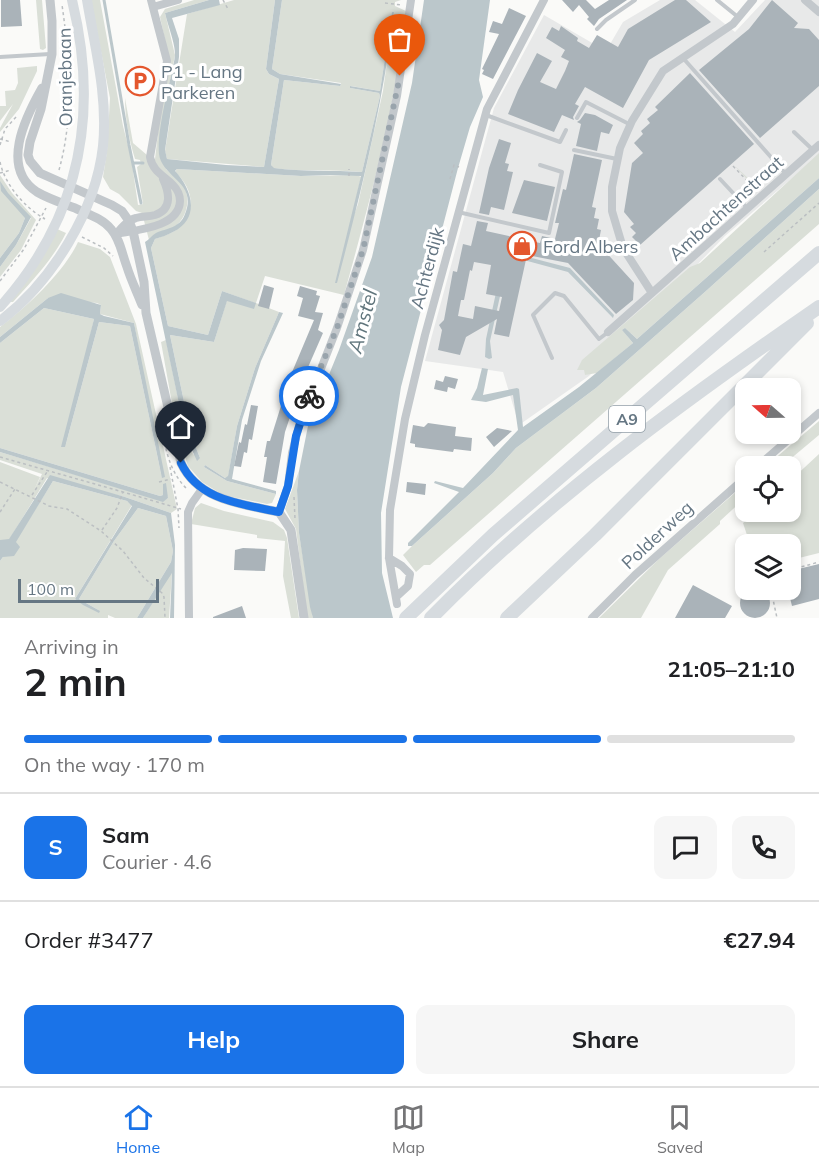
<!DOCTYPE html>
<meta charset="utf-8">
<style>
:root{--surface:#fff;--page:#f6f6f6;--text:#202124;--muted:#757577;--line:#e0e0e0;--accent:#1a73e8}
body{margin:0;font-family:Mulish,sans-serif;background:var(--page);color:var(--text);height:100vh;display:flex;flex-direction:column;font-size:22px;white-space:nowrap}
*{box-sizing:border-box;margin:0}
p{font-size:20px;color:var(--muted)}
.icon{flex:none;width:33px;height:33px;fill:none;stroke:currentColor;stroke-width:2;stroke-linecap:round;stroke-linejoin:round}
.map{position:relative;height:618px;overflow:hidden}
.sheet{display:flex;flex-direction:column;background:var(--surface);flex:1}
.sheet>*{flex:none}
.needle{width:39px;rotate:290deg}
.tools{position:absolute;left:735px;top:378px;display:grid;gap:12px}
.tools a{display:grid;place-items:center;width:66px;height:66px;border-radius:12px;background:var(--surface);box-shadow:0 3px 9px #0003;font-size:30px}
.scale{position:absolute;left:18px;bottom:15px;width:141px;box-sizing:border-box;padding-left:6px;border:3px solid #657683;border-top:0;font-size:16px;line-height:21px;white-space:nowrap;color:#657683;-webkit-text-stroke:4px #fff;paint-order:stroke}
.pin{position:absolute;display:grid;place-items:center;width:51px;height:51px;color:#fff;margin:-62px -26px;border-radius:50% 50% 50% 0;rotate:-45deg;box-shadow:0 0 6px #0007}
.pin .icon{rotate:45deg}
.courier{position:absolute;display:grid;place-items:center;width:60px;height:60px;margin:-30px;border:4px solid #1a73e8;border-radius:50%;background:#fff;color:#222;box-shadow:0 2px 8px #0007}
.summary em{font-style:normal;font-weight:700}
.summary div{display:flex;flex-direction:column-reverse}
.summary{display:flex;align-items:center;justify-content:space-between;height:102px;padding:0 24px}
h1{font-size:39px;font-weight:700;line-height:45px}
.bar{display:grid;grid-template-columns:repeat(4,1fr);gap:9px 6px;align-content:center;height:72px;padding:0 24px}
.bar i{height:8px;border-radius:4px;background:var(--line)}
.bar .active{background:var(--accent)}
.bar p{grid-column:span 4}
.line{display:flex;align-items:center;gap:15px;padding:0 24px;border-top:2px solid var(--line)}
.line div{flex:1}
.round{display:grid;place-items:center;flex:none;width:63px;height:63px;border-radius:12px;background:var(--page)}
.primary-button{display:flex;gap:12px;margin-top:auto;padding:12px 24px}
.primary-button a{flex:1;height:69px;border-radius:12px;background:var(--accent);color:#fff;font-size:24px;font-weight:700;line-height:69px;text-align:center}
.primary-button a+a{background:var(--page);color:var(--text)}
.tab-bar{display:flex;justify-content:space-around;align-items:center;height:84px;border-top:2px solid var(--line);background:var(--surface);font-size:16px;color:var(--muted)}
.tab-bar a{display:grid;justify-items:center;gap:3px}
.tab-bar .active{color:var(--accent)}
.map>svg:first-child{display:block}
</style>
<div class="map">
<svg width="819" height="618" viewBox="0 0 819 618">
<rect width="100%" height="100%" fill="#fafaf8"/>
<path fill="#e8e9e9" d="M660 0H695L735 32 765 0H819V155L725 236 589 376 519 425 503 372 425 361 494 108 544 15 606 51 623 22Z"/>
<path fill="#dadfd7" d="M36 0H42L46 48 43 50 40 49Z
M91 0H100L123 126 131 157 138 205 143 204 137 167 141 164 140 160 135 159C129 139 125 119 125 98L133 143 147 155V158L155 159 159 124 170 63 160 17 165 9 194 0H209L165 13 175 55 162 122 166 169C171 174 180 179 183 185 193 201 185 223 169 230 160 234 155 232 149 240L142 213 136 211 119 194 110 189 103 177 107 151 110 98Z
M234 0H275L266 69 269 74 279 79 264 167 167 159 165 151 187 14Z
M282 0H401L395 2V6L406 11C402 32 400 54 397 75 384 149 364 222 344 295L265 276 256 303 279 312 255 368 237 426 228 477 225 478 205 465 204 467 227 481 276 494 272 503 267 504 223 495 202 482 188 466 178 437 161 342 166 340 186 437 193 454 200 458 191 435 170 335 214 342 227 300 253 308 255 303 222 291 208 335 168 326 151 248 155 239C162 236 172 234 177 229 198 212 193 188 175 172L177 169 301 176 357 175 361 177 350 226 358 204 383 91 394 12 392 13 380 91 351 86 350 88 379 93 380 96 362 172C333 169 303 172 273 168L271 165 284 80 340 86 341 83 280 74 272 69Z
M37 66V71L19 109 0 132V128L13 104 0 121V106H6L5 91 15 90 18 83 17 68Z
M819 153V178L637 339 625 328 622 330 633 343 597 373 585 375 584 370H577L582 360 690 267 700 263Z
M770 161 779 169 756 189 734 165 750 180Z
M0 175 12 193 36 220 21 250 0 277V267L16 245 31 218H25L19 233 0 258Z
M819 189V224L430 565H424L416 572 403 555 412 546 493 473 516 448 596 388 706 291Z
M57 229 66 233C53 259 32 281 13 302H9Z
M78 242 100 249 110 257 136 324 177 509 171 513 125 497 47 478 9 540 0 541V462L40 477 34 490 42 474 0 460V452L163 501 168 498 163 485V495L160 496 0 448V343L44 308 94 319 65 447 99 322 130 326 162 478 134 323 100 314 101 305 97 303 48 298 0 337V327C27 307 64 272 78 242Z
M819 421V435L782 466H766Z
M819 454V553L791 560 790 544H750L743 523 755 512H790L791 480Z
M299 471 297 490 299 533 313 618H307L296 529 285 509Z
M53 481 127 501 132 505 75 599 100 611 79 599 114 541 138 508 166 516 173 551 171 562 137 618H115L108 615V618H0V561L15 542Z
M745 484V498L720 521V524L668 570 641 618H599L659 559Z
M201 503 224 511 273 522 284 530 287 538 299 618H291L283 576 285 541 257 538V535L191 524 195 508Z
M172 573 169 618H143L170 574Z"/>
<path fill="#bbc7cb" d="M209 0H219L220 5 172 18 179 39V57L165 150 167 159 226 165 264 167 279 79 269 74 266 69 275 0H282L272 69 280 74 341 84 340 86 284 80 271 165 274 168C303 172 333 170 362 172L380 96 379 93 350 88V86L380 91 392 12H394C383 104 361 193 337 283H335L361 176 331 175 301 176 177 169 175 171C192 189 201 218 173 232 168 235 161 237 155 239L151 248 168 326 208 335 222 291 256 303 254 309 227 301 214 342 170 335 191 435 200 458 197 461 186 437 145 242C149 240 152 235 156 233 167 228 180 228 185 214 198 182 162 178 159 154 157 134 166 97 171 76 172 69 175 61 175 53 174 40 168 26 165 13Z
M424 0H490L479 80 483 97 470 127 458 168 401 387 387 475 381 513 382 573 393 618H313L310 607 299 533 297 490 299 471 308 426 339 350 372 257 412 83Z
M819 178V189L706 291 596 388 516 448 493 473 412 546H408V543L459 492 434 483 435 481 463 488 518 430 513 395 486 402 471 400 477 388 482 368 488 369 483 395 517 388 519 389 523 427 579 387 633 343 622 330 625 328 637 339Z
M0 181 8 193 31 217 16 245 0 267V258L19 233 25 218 1 191Z
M505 251 570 268 614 315 613 318 568 272 509 256 490 341 492 358 489 359 485 357 486 339Z
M61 293 101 305 100 314 104 316 134 323 165 477 162 478 130 326 99 322 65 447H61L94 319 44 308 0 343V337L48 298Z
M279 312 283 313 261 361 242 420 232 479 276 491V494L227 481 204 467 205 465 225 478 228 476 237 426 255 368Z
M0 448 160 496 163 495V484L166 483 168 498 163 502 0 452Z
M50 475 125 497 171 513 175 545 174 618H170L172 573 143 618H137L171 562 173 551 166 516 138 508 114 541 79 599 100 611 99 613 83 605 75 599 132 506 127 501 53 481 16 542 20 547 14 556 3 557 0 561V540L9 539Z"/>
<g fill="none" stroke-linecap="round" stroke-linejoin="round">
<path stroke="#bbc7cb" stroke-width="3" d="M104 0 129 145 141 203
M134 163H143"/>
</g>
<path fill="#aab3b9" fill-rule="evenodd" d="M1 0H20L22 26 1 27Z
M562 0H586L595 9 609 0H627L599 19 594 26 587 19 589 17 579 5 573 12Z
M675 0H686L711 22 649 60 623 108 585 87 575 104 579 106 573 117 574 120 562 115 554 132 508 114 518 90 537 53 552 61 540 82 556 89 565 71 569 61 561 57 565 50 546 38 552 27 559 31 561 26 578 38 577 41 589 48 597 35 618 47 628 29Z
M772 0 798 23 794 28 809 29 819 40V86L760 138 699 70 749 29Z
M509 8 526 16 493 79 482 74 484 70 482 69 499 34 489 32 493 21 502 24Z
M690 73 754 144 640 245 632 237 636 233 630 227 634 224 624 212 632 163 643 153 634 143 643 134 641 131 650 123 647 119 658 110 655 107Z
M585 113 595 115 613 125 609 134 601 132 597 151 576 146 581 124 577 122 580 120Z
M499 139 511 143 505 163 509 164 507 171 513 172 504 210 491 207 489 215 479 213 489 168Z
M574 154 602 160 592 207 596 208 594 218 599 219 597 229 601 230 599 240 604 241 602 248 634 283 633 300 616 314 568 263 527 255 509 337 494 334 497 319 466 337 460 355 438 350 442 330 439 325 444 320 453 271 457 272 463 244 471 246 477 221 488 223 486 231 540 243 542 236 555 239 559 223H555L563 189 566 190ZM474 262 491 265 486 294 502 297 499 311 475 306 473 319 458 316 461 300H464L470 270 472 271Z
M524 180 555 187 547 221 512 213Z
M264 285 274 288 269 309 258 306Z
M300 286 317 291 316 295 320 296 315 312 323 313 318 330 323 333 302 381 285 432 276 484 263 482 267 457H264L267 441H270L290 377 314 320 298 316 303 298 297 296Z
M445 376 458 379 455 389 448 387 447 392 434 389 436 380 443 382Z
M251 405 258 406 252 440 249 439 247 453 244 452 241 467 234 466 239 442 241 443 245 424 247 425Z
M428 423 456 427 455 436 472 438 471 451 454 449 453 452 415 447V444L410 443 413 425 424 427Z
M497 428 512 431 494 447 486 437Z
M407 482 426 484 425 495 406 492Z
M243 548 267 549 265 571 234 570 235 550Z
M819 564V599L792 606 788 590H790V571Z
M693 585 732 606 725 618H675Z
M740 603a15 15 0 1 1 30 0a15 15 0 1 1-30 0Z
M242 606 246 618H213V617Z"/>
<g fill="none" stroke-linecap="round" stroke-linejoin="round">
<path stroke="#bbbfc2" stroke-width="1.5" stroke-dasharray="3 3" stroke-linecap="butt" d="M223 0 228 9
M385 3 401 5
M0 139 11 142
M0 145 5 129 17 116
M0 162C5 185 25 208 45 219
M733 166 755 189
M59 170C74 116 70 60 62 5
M0 173 11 170
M349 176V169
M450 179 454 165 459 167
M82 237 104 248 113 256
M764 252 819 203
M0 281 24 249 46 208
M159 413C165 442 166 469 188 490
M0 457 123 492
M170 467 178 509 179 528
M0 482 49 506 67 509 101 531 123 551 144 578 162 593 164 597 165 618
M159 482 171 479
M32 495 47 472
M294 497 295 519
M0 512 15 489
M102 530 117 508 123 492 181 509
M790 570 819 562
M771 590 777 618"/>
<path stroke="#c3c8cc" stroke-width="4" d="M717 0 738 17
M597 29 606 20 635 0
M0 57 50 54
M683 58 785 173
M486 115 560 142 566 130
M577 118 586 102 629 124
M794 132 813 150
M574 150 617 159
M720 179 748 209
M458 212 549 233 562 172 540 165
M552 358 533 315 555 293 564 296 599 339 607 333"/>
<path stroke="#c3c8cc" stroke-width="8" d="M805 0 819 12
M153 7 178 0
M117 233C122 227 128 220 136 218 142 216 148 217 155 215 173 209 169 192 163 179
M115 234C135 230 179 228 180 201 180 195 177 189 173 185 163 175 153 172 150 157L167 61 151 0
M652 293 623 248 612 211V187L620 148 632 121 663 71 733 24 753 0
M608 332 819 145
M758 466 819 413
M279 512 288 486 292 453 300 422 337 328 363 250 397 96 411 0
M389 558 402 566 410 574 408 586 396 597
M397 604 389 558 390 510 405 419 425 335 487 109 544 0
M189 618 188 512 192 503 202 489
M592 618 635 575 746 477"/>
<path stroke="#c3c8cc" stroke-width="9" d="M50 0 52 21V54L41 109 30 142 28 155 30 161 40 173 112 205 122 211 129 221 133 231 144 282 146 313 181 463C199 501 242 504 279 512L291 530 304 618
M42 88C25 118 0 168 37 192 49 199 62 203 75 208 87 214 102 218 111 229 120 239 122 254 127 267 131 280 137 292 142 305"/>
<path stroke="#d6dbdf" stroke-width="10" d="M0 307C80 218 100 115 72 0
M0 321C52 282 96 210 103 146 108 96 95 48 87 0"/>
<path stroke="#d6dbdf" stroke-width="14" d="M406 618 493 535 819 253
M431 618C548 499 683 401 819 307
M507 618 595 535 807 323"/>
</g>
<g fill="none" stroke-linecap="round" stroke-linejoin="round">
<path stroke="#99a4ac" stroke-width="6" stroke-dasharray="0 10.8" d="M309 396 337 328 363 250 400 76"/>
<path stroke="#1a73e8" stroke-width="8" d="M181 463C199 501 242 504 279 512L288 486 296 436 309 396"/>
</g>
<defs>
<g id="parking-ring" transform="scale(1.5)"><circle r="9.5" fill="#fff" stroke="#e4572e" stroke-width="1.5"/><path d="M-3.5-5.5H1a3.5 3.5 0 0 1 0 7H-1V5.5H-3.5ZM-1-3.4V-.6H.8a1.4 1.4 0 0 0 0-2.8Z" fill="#e4572e"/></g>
<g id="shop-ring" transform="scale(1.5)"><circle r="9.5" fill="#fff" stroke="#e4572e" stroke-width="1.5"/><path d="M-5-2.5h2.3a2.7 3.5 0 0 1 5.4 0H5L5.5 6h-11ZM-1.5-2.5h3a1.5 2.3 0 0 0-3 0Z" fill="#e4572e"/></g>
</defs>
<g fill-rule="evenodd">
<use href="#parking-ring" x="140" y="81"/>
<use href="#shop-ring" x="522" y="246"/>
</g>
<g text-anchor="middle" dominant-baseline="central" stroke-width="6" stroke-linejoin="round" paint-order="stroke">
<rect fill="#fff" stroke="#939fa8" stroke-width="1.5" x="609" y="406" width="36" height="26" rx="4.5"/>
<g font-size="16" font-weight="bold" fill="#657683">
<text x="627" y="419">A9</text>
</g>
<g font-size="18" fill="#657683" stroke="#fff" text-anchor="start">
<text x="161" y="71">P1 - Lang<tspan x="161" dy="21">Parkeren</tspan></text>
<text x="543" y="246">Ford Albers</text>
</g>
<g font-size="18" fill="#657683" stroke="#fff">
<text transform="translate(65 77) rotate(-91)">Oranjebaan</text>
<text transform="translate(726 208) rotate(-42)">Ambachtenstraat</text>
<text transform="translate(427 268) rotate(-75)">Achterdijk</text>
<text transform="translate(657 535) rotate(-43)">Polderweg</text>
</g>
<g font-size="20" font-style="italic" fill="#60757c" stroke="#fff">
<text transform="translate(362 321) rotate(-75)">Amstel</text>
</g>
</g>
</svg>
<div class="tools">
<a><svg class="needle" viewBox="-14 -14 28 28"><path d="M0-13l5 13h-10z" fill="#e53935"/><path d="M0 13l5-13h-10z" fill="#757577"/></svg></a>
<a><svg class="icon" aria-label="locate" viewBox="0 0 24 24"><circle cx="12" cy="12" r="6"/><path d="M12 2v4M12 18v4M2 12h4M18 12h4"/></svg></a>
<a><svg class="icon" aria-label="layers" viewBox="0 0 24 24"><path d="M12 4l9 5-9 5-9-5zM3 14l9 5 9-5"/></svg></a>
</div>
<div class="scale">100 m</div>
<div class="pin" style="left:400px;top:76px;background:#ea580c"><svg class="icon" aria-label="bag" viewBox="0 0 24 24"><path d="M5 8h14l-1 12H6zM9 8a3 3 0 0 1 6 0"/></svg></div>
<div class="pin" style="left:181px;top:463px;background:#1f2937"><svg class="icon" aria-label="home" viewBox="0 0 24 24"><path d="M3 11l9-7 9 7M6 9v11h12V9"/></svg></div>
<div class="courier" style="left:309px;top:396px"><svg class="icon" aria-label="bike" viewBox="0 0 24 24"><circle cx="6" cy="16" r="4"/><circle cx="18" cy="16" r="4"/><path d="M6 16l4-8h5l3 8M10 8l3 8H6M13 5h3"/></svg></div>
</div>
<section class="sheet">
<div class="summary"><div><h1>2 min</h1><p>Arriving in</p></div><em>21:05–21:10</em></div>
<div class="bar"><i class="active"></i><i class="active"></i><i class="active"></i><i></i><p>On the way · 170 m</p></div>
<div class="line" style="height:108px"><b class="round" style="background:var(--accent);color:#fff">S</b><div><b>Sam</b><p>Courier · 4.6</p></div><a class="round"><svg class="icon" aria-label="chat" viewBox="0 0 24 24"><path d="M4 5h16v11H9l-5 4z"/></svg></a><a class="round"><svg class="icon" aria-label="phone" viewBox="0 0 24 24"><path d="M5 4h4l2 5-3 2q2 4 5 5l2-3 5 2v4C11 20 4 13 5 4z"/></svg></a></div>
<div class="line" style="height:78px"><div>Order #3477</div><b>€27.94</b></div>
<div class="primary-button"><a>Help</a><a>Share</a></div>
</section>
<nav class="tab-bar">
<a class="active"><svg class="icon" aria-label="home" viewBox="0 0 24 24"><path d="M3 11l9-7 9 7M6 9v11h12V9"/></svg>Home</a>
<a><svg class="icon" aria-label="map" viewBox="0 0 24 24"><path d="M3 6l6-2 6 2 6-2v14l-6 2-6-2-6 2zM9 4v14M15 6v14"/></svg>Map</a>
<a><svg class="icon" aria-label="saved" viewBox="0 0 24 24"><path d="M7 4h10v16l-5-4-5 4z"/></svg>Saved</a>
</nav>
